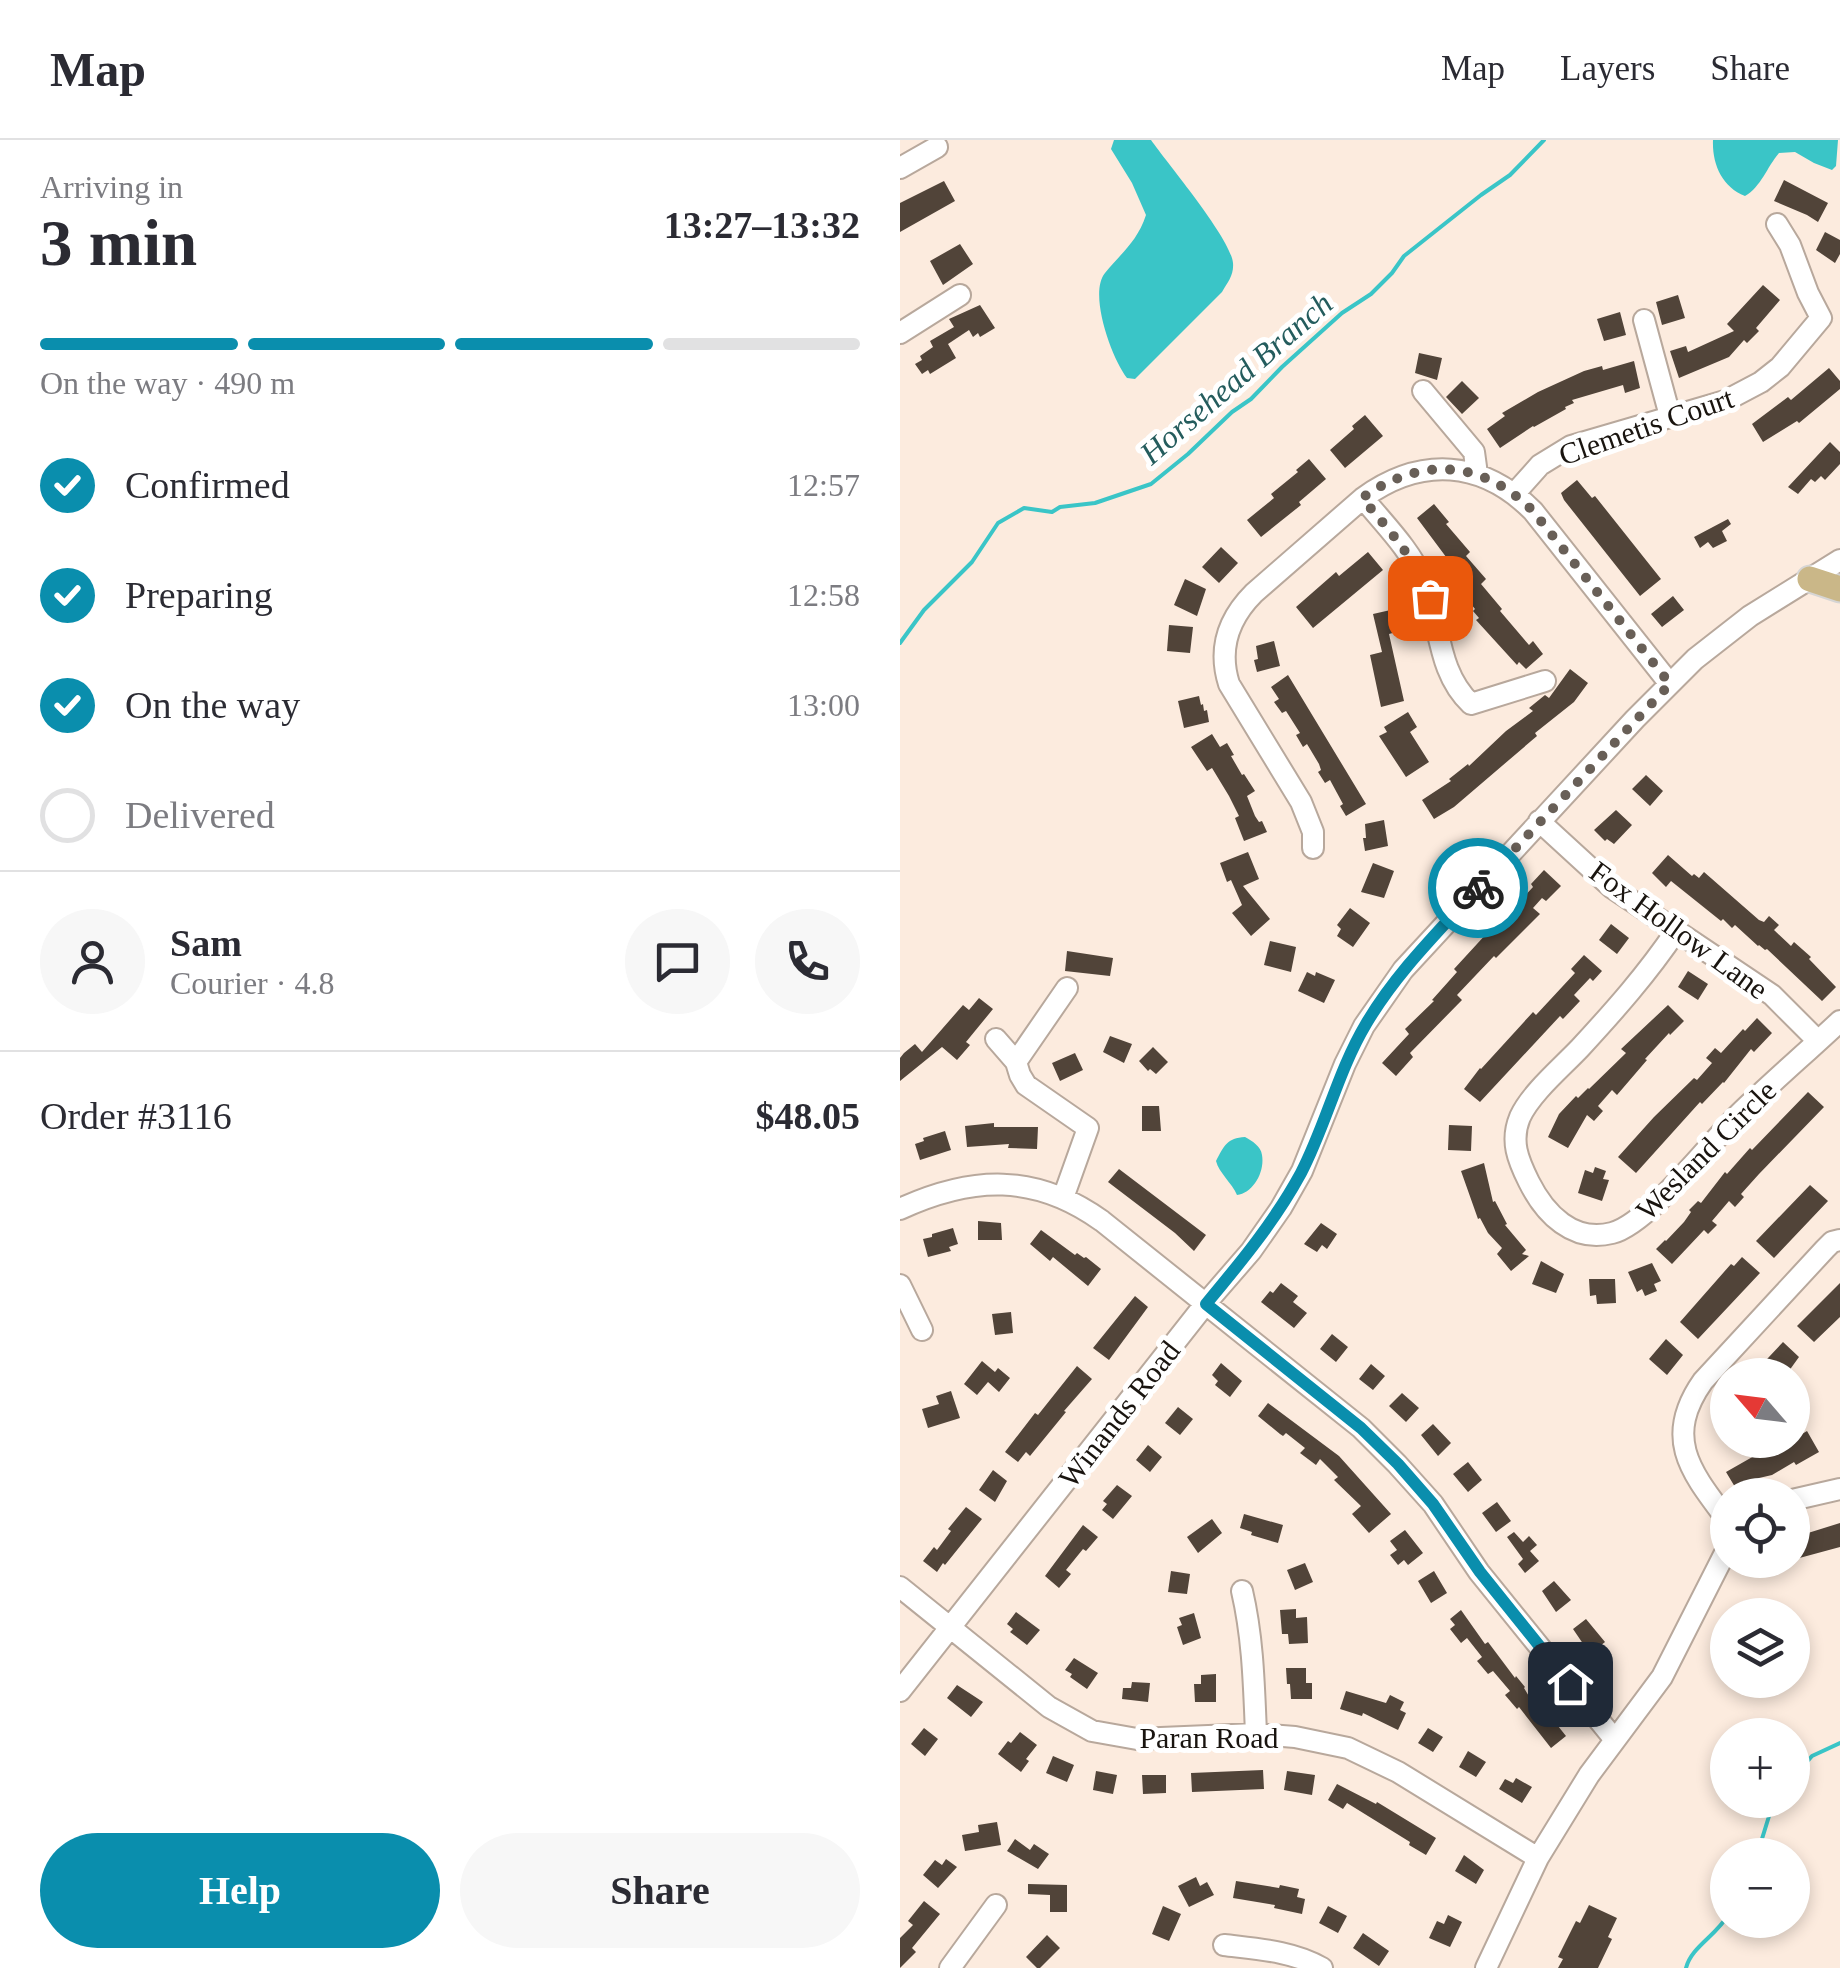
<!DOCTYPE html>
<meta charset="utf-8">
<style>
:root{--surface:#fff;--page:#f7f7f7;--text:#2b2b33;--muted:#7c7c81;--line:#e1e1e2;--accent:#0a8ead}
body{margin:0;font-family:"Times New Roman",serif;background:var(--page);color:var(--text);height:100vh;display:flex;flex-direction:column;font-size:38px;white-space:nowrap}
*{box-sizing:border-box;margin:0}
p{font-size:32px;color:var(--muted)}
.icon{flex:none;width:55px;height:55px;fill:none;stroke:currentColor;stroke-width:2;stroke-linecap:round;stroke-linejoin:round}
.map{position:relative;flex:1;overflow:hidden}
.details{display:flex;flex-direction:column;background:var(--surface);width:900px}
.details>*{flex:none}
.needle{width:65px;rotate:298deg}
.fabs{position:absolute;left:810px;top:1218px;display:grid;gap:20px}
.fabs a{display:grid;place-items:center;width:100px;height:100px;border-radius:50%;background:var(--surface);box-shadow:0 5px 15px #0003;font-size:50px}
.pin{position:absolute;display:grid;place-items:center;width:85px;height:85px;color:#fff;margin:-42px;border-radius:20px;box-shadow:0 5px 15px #0006}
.courier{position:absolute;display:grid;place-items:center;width:100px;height:100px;margin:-50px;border:8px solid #0a8ead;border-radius:50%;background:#fff;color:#222;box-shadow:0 2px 12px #0007}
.head em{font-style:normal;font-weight:600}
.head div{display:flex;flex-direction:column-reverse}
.head{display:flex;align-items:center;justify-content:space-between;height:170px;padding:0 40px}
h1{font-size:65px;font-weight:600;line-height:75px}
.bar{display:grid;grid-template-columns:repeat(4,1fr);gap:15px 10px;align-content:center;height:120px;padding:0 40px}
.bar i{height:12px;border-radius:8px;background:var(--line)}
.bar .active{background:var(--accent)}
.bar p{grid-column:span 4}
.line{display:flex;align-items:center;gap:25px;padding:0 40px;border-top:2px solid var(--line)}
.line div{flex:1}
.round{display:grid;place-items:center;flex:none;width:105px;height:105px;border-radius:52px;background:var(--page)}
ol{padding:0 40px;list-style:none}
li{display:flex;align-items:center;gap:30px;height:110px}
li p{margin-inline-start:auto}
li .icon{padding:10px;border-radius:50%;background:var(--accent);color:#fff;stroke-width:4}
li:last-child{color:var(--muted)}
li i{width:55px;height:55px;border:5px solid var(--line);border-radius:50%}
.action{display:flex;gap:20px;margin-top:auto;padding:20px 40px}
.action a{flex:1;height:115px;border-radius:60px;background:var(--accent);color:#fff;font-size:40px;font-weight:600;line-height:115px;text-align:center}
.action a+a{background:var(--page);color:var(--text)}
header{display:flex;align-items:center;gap:60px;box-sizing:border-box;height:140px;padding:0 50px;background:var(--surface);border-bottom:2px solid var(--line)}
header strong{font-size:48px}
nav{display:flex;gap:55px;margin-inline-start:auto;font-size:35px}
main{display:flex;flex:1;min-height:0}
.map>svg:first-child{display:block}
</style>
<header>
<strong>Map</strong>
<nav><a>Map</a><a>Layers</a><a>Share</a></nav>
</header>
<main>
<section class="details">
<div class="head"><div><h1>3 min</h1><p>Arriving in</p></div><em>13:27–13:32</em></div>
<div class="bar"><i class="active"></i><i class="active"></i><i class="active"></i><i></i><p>On the way · 490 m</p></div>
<ol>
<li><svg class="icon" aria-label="check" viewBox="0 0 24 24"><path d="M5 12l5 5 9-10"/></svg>Confirmed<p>12:57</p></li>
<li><svg class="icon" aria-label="check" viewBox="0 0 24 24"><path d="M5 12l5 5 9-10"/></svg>Preparing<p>12:58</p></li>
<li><svg class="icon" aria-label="check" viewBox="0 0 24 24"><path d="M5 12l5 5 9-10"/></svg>On the way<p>13:00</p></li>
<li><i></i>Delivered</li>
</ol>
<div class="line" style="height:180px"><a class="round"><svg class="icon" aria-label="person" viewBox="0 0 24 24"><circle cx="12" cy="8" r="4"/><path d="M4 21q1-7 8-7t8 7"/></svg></a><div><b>Sam</b><p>Courier · 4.8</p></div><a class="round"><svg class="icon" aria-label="chat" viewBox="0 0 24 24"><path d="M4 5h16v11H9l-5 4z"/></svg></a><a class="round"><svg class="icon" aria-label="phone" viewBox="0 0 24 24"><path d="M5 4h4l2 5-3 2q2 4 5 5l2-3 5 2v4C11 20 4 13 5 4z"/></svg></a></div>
<div class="line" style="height:130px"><div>Order #3116</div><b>$48.05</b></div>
<div class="action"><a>Help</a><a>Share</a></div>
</section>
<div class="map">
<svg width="940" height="1828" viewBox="0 0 940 1828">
<rect width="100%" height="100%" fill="#fcebde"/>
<path fill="#3ac5c7" d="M214 0H251C268 24 331 99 333 123 334 135 328 142 322 152L235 239 227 238C212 219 188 154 205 133 222 112 237 102 246 75L232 43 211 9Z
M813 0H938L936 26 932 30 914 23 895 12 879 13C867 27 861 47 845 56 822 47 812 24 813 0Z
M345 997C352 1001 361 1006 362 1015 365 1032 353 1053 337 1055 332 1043 319 1033 316 1021 324 1006 327 998 345 997Z"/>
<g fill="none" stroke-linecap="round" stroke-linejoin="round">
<path stroke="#3ac5c7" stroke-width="4" d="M0 503 24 470 72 422 98 383 124 368 152 372 160 367 195 363 251 344 288 314 332 272 351 259 382 227 442 173 471 154 492 133 504 116 581 55 610 35 644 0
M892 1639 912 1616 940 1603
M857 1715 874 1660
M786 1828C791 1807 817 1795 828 1775"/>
</g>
<path fill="#514439" d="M884 40 928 63 918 82 907 75 874 61Z
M44 41 55 61 0 92V63Z
M925 92 940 100V114L935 123 916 110Z
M60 104 73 124 43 145 30 121Z
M863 145 880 160 856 188 859 191 847 203 844 200 829 217 779 238 770 211 786 206 788 212 834 191 827 184Z
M778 155 785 178 762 185 756 162Z
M80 165 95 188 80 197 78 193 73 197 69 190 48 204 56 218 30 234 28 230 22 234 15 224 22 220 20 216 33 207 30 201 54 187 49 179Z
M720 172 726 195 704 201 697 179Z
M519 213 542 218 537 240 515 233Z
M734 221 740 248 725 253 723 245 672 260 674 263 665 267 666 269 634 287 633 286 600 308 587 289 605 276 602 273 638 252 684 231 702 226 703 230Z
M929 228 940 241V249L899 283 897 281 863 302 852 284 888 257 891 260Z
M562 241 579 258 562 274 546 257Z
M465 275 483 296 445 328 430 310 454 289 452 286Z
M930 302 940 312V324L925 340 921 336 915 342 911 339 898 354 888 347Z
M409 319 426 339 399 362 401 365 361 397 347 380 374 358 371 354 398 332 396 330Z
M677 340 692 358 695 356 761 439 740 456 664 360 661 353Z
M534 364 549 382 546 384 570 412 566 416 586 439 581 444 602 469 600 471 629 505 633 501 643 514 626 529 619 522 617 525 576 480 579 478 573 471 575 469 560 450 563 448 557 441 561 437 517 378Z
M828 379 831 384 822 391 827 401 813 408 808 402 800 408 794 397Z
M321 407 338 423 319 443 302 427Z
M468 412 483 430 413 488 396 467 436 432 439 436Z
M285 439 306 449 297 476 274 465Z
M773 456 784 470 762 487 751 474Z
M495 469 500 491 489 494 504 561 481 567 470 515 482 512 473 474Z
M269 485 293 487 290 513 267 511Z
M374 501 380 526 357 532 354 520 358 519 356 506Z
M670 529 688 543 674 562 635 593 637 596 554 667 534 679 522 660 551 641 549 639 568 624 569 626 606 591 633 571 629 568 645 555 649 558Z
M388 535 466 664 446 676 440 666 443 664 430 640 425 643 418 632 421 630 419 624 407 604 403 607 396 595 400 593 386 571 382 573 374 562 379 559 371 547Z
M299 556 301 565 303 564 304 571 307 570 309 582 284 588 278 561Z
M508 572 517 587 510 592 529 622 506 637 479 596 487 592 484 587Z
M312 594 320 607 327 603 334 615 331 616 342 635 344 634 355 651 347 656 355 676 359 682 362 681 367 692 344 701 335 678 339 676 329 656 312 628 307 631 291 607Z
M746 635 763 651 750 666 732 649Z
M716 670 732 685 714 704 707 699 705 701 694 690Z
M484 680 488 706 465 711 463 698H466L465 684Z
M348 712 359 739 343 746 370 779 351 796 332 773 342 765 331 740 327 742 320 723Z
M768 715 792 736 794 734 799 738 804 732 859 780 864 782 869 776 879 785 874 790 891 806 894 802 911 817 909 819 936 847 922 861 867 809 865 810 859 805 858 806 835 785 832 788 823 779 821 781 771 741 766 747 752 733Z
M473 723 494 731 484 758 461 752Z
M644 730 661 746 646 761 642 758 633 768 640 774 596 818 594 816 557 855 562 860 510 913 513 917 496 936 482 923 509 894 505 889 534 861 532 860 557 832 554 829 588 792 590 793 610 772 633 747 631 744Z
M450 768 470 783 453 807 437 796 441 789 437 785Z
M711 784 729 798 717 814 699 800Z
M370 801 396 807 391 832 364 825Z
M167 811 213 818 210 836 165 831Z
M684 815 702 831 693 841 690 838 674 855 680 861 663 879 660 876 580 962 564 949 580 928 581 929 633 872 636 875 675 833 671 829Z
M788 831 808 844 798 860 778 847Z
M407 832 415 836 416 832 435 840 424 863 398 851Z
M79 858 93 869 66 902 70 905 57 920 42 907 0 941V918L4 913 15 904 22 912 63 865 69 870Z
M768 865 784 881 770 895 769 893 745 919 747 920 717 955 712 950 698 966 703 971 694 981 687 975 668 1008 648 997 659 974 676 956 678 958 688 948 689 949 726 913 721 909Z
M857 878 872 893 854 912 851 909 824 943 823 942 802 964 800 962 736 1033 718 1017 754 977 794 938 797 940 812 923 806 918 815 908 821 913 843 889 845 891Z
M210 896 232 904 224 923 203 912Z
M253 907 268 922 256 934 250 929 248 931 239 921Z
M175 913 183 930 160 941 152 923Z
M908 952 924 967 859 1034 841 1054 844 1057 835 1067 829 1061 812 1081 817 1085 808 1094 804 1090 772 1124 756 1109 765 1100 766 1101 784 1082 791 1072 789 1070 798 1061 801 1063 825 1032 827 1034 850 1008 852 1010Z
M242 966H259L261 991H242Z
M94 983V987H138L137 1009 108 1008 109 1004 67 1007 65 986Z
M549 985 572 986 571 1011 548 1010Z
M45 991 51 1010 20 1020 15 1004 24 1001 23 998Z
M584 1023 593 1062 595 1061 607 1084 605 1085 626 1110 622 1114 629 1116 611 1131 597 1114 602 1108 588 1093 580 1078 578 1079 561 1031Z
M695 1027 706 1031 703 1039 709 1040 702 1061 678 1053 685 1030 693 1033Z
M219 1029 306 1095 294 1111 275 1093 208 1042Z
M910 1045 928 1061 874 1118 856 1101Z
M78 1081 101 1083 102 1100H78Z
M421 1083 437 1094 427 1109 422 1105 417 1112 404 1104Z
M53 1088 58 1104 49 1107 51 1111 28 1117 23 1099 32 1097V1094Z
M141 1090 175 1115 177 1113 184 1118 186 1117 201 1129 188 1146 153 1117 150 1121 130 1104Z
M842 1117 860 1133 798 1199 780 1182 831 1124 834 1126Z
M641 1121 664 1134 656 1153 632 1144Z
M752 1123 761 1141 754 1144 757 1151 745 1156 742 1149 737 1152 728 1132Z
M689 1139H715L716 1163 697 1164 696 1155 690 1156Z
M381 1143 398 1156 393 1162 407 1173 394 1188 361 1162 370 1151 373 1153Z
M940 1143V1177L914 1202 897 1186Z
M235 1156 248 1167 209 1220 193 1208Z
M111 1172 113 1193 95 1195 92 1174Z
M432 1194 448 1207 436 1222 420 1209Z
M766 1199 783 1215 767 1235 749 1219Z
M883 1202 899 1217 886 1235H852Z
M82 1221 95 1232 98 1228 110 1238 99 1252 88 1242 77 1255 64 1244Z
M321 1223 342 1241 330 1257 315 1245 318 1241 312 1235Z
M471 1224 485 1236 473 1250 459 1239Z
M177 1226 192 1239 164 1271 166 1272 130 1316 126 1312 118 1322 105 1312 135 1273 138 1275Z
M51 1251 60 1278 28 1288 22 1269 39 1264 36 1256Z
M502 1253 519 1268 506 1282 489 1266Z
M368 1263 439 1316 491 1374 469 1393 452 1374 461 1366 434 1340 438 1337 420 1319 416 1325 400 1313 405 1308 386 1293 383 1296 380 1294 358 1276Z
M278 1267 293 1279 280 1295 265 1283Z
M533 1284 551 1303 538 1316 521 1295Z
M907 1291 919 1312 896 1325 894 1322 872 1335 859 1338 838 1352 826 1332 882 1300H892Z
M248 1305 262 1317 250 1332 236 1320Z
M568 1322 582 1340 568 1352 553 1334Z
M93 1330 107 1341 95 1362 79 1350Z
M217 1345 232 1356 213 1379 202 1370 207 1364 203 1361Z
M597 1362 611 1381 596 1392 582 1373Z
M66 1367 82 1379 45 1425 43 1423 37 1432 23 1421 34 1407 37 1410 51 1391 48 1389Z
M344 1374 383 1385 378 1403 351 1395 352 1392 340 1388Z
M312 1379 322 1393 298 1413 287 1397Z
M940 1383V1407L892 1420V1398Z
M183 1385 198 1397 186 1411 183 1409 166 1430 171 1434 159 1448 145 1436Z
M505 1390 523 1413 508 1425 504 1420 498 1425 490 1415 497 1410 490 1401Z
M614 1392 623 1402 629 1396 637 1405 630 1411 639 1421 625 1433 618 1424 623 1419 607 1397Z
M405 1423 413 1442 395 1450 387 1430Z
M271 1431 290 1434 287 1454 268 1452Z
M534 1431 547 1453 531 1463 518 1441Z
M654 1441 671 1460 656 1472 642 1451Z
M396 1469V1478L407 1477 408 1503 389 1504 388 1494H382L380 1470Z
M561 1470 585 1504 588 1502 615 1538 616 1536 625 1547 624 1548 630 1558 647 1579 650 1576 666 1596 651 1608 619 1567 617 1569 605 1555 610 1551 593 1531 588 1534 577 1521 582 1517 567 1498 561 1503 550 1489 555 1485 550 1479Z
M116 1472 140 1490 127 1505 110 1492 113 1489 107 1484Z
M294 1473 301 1498 283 1505 277 1487 282 1485 279 1478Z
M686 1479 705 1502 690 1514 673 1489Z
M174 1518 198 1533 187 1549 170 1537 172 1534 165 1530Z
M386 1528H406V1543H412V1559H391L390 1544H387Z
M316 1534V1562H295L294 1544H301V1535Z
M232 1542 250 1543 248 1562 222 1559 223 1548H231Z
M57 1545 83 1562 71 1577 47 1558Z
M446 1551 486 1563 490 1555 504 1562 500 1570 506 1573 498 1590 463 1573 462 1576 440 1569Z
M24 1588 38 1599 25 1616 11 1604Z
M528 1588 543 1597 533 1612 518 1603Z
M120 1592 137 1605 126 1619 129 1621 121 1632 98 1614 108 1601 111 1603Z
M568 1611 586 1622 576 1637 559 1627Z
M153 1616 174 1625 167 1642 146 1633Z
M363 1630 364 1649 292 1652 291 1633Z
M196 1631 217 1635 213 1654 193 1650Z
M387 1631 415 1635 412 1655 384 1650Z
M242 1635H266V1653L243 1654Z
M616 1638 632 1647 622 1663 599 1649 605 1639 613 1643Z
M437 1644 476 1664 477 1662 536 1698 526 1715 509 1705 510 1702 447 1663 443 1669 428 1660Z
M97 1682 101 1705 65 1711 62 1695 79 1692 78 1685Z
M115 1699 130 1710 134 1704 149 1714 138 1729 107 1711Z
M564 1715 584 1730 576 1744 555 1731Z
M46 1719 57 1727 38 1748 23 1735 35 1720 42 1725Z
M296 1737 300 1746 307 1742 314 1755 289 1767 278 1746Z
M336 1741 379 1748 380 1745 399 1749 397 1757 405 1759 402 1774 374 1768 375 1765 333 1758Z
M128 1744 167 1745V1772H150V1755L128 1754Z
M24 1761 40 1774 12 1808 16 1812 0 1828V1798L13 1785 8 1781Z
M689 1765 717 1778 708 1797 712 1799 698 1828H658L663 1819 658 1817 676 1781 680 1783Z
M263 1766 281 1774 269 1801 252 1794Z
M428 1766 447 1776 438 1793 419 1783Z
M548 1775 562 1782 550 1807 529 1798 537 1781 544 1784Z
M463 1793 489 1811 479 1826 453 1808Z
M147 1795 160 1808 140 1828H137L126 1817Z"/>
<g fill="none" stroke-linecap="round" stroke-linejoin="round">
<g stroke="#b8a89c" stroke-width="24">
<path id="minor" d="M0 28 37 7
M744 180 770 276
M0 193 60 155
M523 251 574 312 577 334
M615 353 640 325 671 306 825 261 861 242 880 227 921 178 908 153 890 105 877 84
M463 358C484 384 510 409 523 440 541 482 536 531 571 564L645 541
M639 681 711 747 872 855 918 901
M413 708V692L401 662 329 544C318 509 328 479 354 453L463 358C521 316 582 320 633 371L770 544
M776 791C747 834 715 870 680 908 661 928 631 953 620 977 610 1001 618 1020 629 1042 645 1074 673 1103 712 1093 748 1084 810 1003 839 974 872 942 907 912 940 881
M96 899 116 922
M163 1058 188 988 126 945 120 935 116 922 167 848
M0 1069C72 1036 135 1033 202 1081L461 1288 497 1324 533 1364 579 1432 715 1600
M0 1145 22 1190
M892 1360 940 1349
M828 1381C792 1333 762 1299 803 1241L925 1109 932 1102 940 1100
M0 1447 149 1567 192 1591 237 1599 356 1594 395 1597 448 1608 498 1632 638 1718
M342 1451C353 1498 354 1546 356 1594
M0 1551 306 1163 351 1111 381 1068 402 1031 445 924 464 886 503 830 735 579 795 519 850 476 940 420
M324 1805C357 1809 393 1811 422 1828
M50 1828 96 1765
M586 1828 638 1718 689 1635 762 1537 828 1407"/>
</g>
<g stroke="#d6d5d4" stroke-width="29">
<path id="major" d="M910 439 940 449"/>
</g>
<use href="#minor" stroke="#fff" stroke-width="20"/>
<use href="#major" stroke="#cab788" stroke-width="25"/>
</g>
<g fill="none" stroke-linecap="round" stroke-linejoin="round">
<path stroke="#685f57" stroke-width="10" stroke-dasharray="0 18" d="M530 458C516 419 488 389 462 358 521 316 582 320 633 371L770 544 578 748"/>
<path stroke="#0a8ead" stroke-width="12" d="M578 748C538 792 496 833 466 884 438 931 426 985 401 1033 375 1081 341 1122 306 1164L461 1288 498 1324 533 1364 580 1432 670 1544"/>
</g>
<g text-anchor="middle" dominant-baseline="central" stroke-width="10" stroke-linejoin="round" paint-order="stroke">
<g font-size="30" fill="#19140f" stroke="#fff">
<text transform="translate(746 286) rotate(-19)">Clemetis Court</text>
<text transform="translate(779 790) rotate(36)">Fox Hollow Lane</text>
<text transform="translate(806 1010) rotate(-45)">Wesland Circle</text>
<text transform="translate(219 1274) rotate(-52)">Winands Road</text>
<text x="309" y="1597">Paran Road</text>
</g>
<g font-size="32" font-style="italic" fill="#245c5d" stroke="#fff">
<text transform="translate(336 238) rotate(-41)">Horsehead Branch</text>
</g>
</g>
</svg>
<div class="fabs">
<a><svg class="needle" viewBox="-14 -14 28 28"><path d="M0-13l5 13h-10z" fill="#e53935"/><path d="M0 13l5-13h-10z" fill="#7c7c81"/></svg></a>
<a><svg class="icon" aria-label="locate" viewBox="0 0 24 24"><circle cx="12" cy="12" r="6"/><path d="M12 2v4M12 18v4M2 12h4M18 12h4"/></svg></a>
<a><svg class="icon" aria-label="layers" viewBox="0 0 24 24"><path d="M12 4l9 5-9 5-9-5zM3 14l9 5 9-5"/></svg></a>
<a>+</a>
<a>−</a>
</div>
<div class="pin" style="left:530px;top:458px;background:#ea580c"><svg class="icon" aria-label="bag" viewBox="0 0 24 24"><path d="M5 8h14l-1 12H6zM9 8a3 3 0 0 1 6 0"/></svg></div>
<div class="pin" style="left:670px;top:1544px;background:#1f2937"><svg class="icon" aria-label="home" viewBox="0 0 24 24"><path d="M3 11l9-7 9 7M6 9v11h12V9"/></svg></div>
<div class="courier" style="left:578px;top:748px"><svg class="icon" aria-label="bike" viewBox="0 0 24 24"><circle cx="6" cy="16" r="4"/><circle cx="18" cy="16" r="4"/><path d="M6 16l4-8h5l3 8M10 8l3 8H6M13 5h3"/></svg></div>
</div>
</main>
